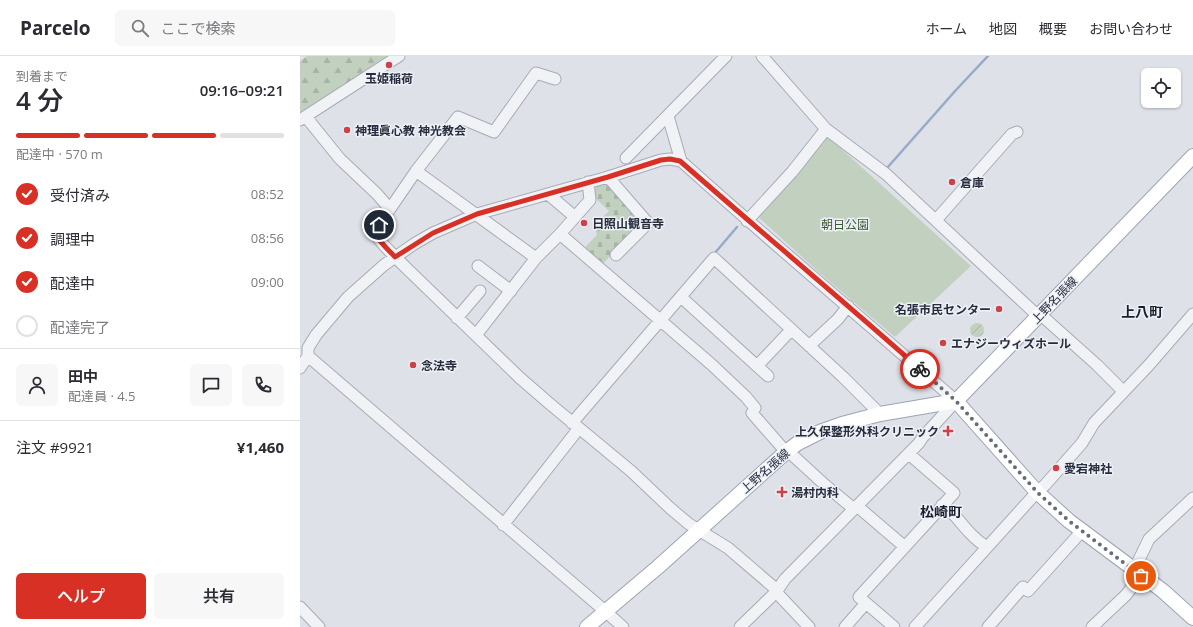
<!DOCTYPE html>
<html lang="ja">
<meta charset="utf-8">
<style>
:root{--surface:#fff;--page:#f7f7f7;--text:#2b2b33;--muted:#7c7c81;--line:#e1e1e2;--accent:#d93025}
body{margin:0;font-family:"Open Sans","Noto Sans JP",sans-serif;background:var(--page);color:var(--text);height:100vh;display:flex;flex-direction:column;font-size:15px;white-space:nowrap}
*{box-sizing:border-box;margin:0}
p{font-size:13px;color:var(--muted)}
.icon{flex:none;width:22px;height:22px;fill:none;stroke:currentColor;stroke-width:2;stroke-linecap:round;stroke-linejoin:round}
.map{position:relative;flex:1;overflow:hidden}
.details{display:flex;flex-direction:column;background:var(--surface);width:300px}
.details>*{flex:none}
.buttons{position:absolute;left:841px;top:12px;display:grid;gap:8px}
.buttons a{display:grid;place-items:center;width:40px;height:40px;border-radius:6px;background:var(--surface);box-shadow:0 1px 3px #0004;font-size:20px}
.pin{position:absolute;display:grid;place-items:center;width:34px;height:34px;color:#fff;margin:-17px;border:2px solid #fff;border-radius:50%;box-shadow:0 1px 4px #0007}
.courier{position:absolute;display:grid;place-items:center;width:40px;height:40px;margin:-20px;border:3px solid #d93025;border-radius:50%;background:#fff;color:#222;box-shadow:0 1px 5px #0007}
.headline em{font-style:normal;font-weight:600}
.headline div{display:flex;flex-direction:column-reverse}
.headline{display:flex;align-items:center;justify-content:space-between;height:68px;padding:0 16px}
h1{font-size:26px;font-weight:600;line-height:30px}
.bar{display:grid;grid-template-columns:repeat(4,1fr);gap:6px 4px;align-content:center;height:48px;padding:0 16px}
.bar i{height:5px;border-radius:3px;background:var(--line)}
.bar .current{background:var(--accent)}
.bar p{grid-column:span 4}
.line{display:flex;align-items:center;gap:10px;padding:0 16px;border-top:1px solid var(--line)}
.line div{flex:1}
.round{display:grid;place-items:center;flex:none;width:42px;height:42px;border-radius:6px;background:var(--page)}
ol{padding:0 16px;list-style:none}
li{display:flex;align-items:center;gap:12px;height:44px}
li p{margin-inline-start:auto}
li .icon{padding:4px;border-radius:50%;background:var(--accent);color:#fff;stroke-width:4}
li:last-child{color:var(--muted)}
li i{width:22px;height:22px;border:2px solid var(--line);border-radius:50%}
.action{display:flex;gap:8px;margin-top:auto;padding:8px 16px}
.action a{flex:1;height:46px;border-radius:6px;background:var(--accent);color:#fff;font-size:16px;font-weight:600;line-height:46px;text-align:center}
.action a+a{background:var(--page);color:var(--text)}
header{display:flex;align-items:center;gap:24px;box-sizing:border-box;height:56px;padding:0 20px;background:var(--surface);border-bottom:1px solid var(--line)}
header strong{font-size:19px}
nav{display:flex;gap:22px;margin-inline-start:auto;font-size:14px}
.search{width:280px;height:36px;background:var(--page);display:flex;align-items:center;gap:10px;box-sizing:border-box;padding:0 14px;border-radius:6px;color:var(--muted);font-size:15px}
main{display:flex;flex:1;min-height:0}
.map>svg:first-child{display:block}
</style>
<header>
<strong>Parcelo</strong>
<div class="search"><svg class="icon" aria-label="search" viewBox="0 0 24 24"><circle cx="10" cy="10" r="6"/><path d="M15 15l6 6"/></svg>ここで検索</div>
<nav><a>ホーム</a><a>地図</a><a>概要</a><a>お問い合わせ</a></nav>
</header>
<main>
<section class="details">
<div class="headline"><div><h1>4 分</h1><p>到着まで</p></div><em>09:16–09:21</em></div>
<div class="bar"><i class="current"></i><i class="current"></i><i class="current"></i><i></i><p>配達中 · 570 m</p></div>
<ol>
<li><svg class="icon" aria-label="check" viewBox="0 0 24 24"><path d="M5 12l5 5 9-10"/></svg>受付済み<p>08:52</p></li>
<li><svg class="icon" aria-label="check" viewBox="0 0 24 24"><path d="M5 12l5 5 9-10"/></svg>調理中<p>08:56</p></li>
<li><svg class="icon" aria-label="check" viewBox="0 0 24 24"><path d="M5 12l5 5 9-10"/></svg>配達中<p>09:00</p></li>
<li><i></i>配達完了</li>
</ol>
<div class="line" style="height:72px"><a class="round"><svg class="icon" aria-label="person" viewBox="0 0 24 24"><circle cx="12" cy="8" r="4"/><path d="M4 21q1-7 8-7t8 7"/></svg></a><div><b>田中</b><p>配達員 · 4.5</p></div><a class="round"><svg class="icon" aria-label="chat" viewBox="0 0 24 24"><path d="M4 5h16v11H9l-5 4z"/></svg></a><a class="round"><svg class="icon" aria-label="phone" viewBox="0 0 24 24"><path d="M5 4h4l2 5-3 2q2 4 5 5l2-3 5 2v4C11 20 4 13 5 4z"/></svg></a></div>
<div class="line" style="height:52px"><div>注文 #9921</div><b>¥1,460</b></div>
<div class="action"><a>ヘルプ</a><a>共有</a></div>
</section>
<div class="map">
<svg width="893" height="571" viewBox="0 0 893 571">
<defs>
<pattern id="forest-firs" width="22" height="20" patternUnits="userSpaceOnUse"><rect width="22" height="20" fill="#c2d1bf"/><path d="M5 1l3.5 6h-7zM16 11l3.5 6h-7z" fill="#a7b4a5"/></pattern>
<pattern id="cemetery-stones" width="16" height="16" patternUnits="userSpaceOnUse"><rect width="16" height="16" fill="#c2d1bf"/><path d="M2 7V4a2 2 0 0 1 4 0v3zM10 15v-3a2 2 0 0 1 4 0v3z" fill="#a7b4a5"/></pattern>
<pattern id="garden-furrows" width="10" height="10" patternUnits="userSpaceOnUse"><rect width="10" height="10" fill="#c2d1bf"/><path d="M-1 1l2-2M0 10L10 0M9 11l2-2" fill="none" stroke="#a7b4a5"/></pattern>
</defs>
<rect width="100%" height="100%" fill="#dee1e8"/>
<path fill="#c2d1bf" d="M525 78 671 210 595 281 522 219 456 159Z"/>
<path fill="url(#forest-firs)" d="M7 0H89L70 11 0 61V5Z"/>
<path fill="url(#cemetery-stones)" d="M307 123 342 166 300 211 286 197V190L297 179 294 169 309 155 294 141 292 127Z"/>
<path fill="url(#garden-furrows)" d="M670 274a7 7 0 1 1 14 0a7 7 0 1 1-14 0Z"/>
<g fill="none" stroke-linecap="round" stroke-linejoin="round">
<path stroke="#98aac8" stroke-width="2.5" d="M585 113 587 112 656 34 688 0
M414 198 437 171"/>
<g stroke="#a7abb5" stroke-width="13">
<path id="minor" d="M462 0 526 73 586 118 738 260
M255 23 236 17 194 76 158 61 116 115 79 169C77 171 75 174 76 178 78 185 90 195 95 201L220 322 250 348 331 415 370 452 389 468 428 492 477 534
M368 60 381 105
M6 61 40 103 77 138 90 153
M0 64 99 0
M326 102 426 0
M116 115 236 202
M308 121 348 167 316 199
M248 138 275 161
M636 164 712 78 717 76
M447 165 492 116 526 73
M260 178 411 308 446 341 455 352 452 357 486 396
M178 210 211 235
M381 241 468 320
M740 258 797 309 823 335
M157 262 180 235
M176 279 236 202 260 178 290 144 288 126
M509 290 538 263 548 250
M8 300 305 555 323 571
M457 310 491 274
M0 312 8 300V292L16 279 48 241 84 209 114 188 133 177 177 158 308 121 361 104 370 103 381 105C471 186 564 264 656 345L622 382 619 387 485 523 476 536 440 571
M272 367 414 202 543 321 580 358
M488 395 525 429 554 453
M642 449C647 453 653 457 657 462 666 473 675 484 687 491
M557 450 605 491
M203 469 276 376 280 373
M834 514 849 483 893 442
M476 536 509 571
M0 551 19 571
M545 571 566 547
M594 571 559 541 654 437 609 398
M615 571 737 436 745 429 782 387 794 367 849 309 893 258
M688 571 723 531 728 535 782 475
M792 571 826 539 841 519"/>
</g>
<g stroke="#9da4b3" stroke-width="16">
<path id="major" d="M656 345 737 436 769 465 863 535 893 562
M287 571 358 511 486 396 498 387 522 375 542 368 580 358 656 345 893 100"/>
</g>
<use href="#minor" stroke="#f0f2f6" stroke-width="11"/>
<use href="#major" stroke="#fff" stroke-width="14"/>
</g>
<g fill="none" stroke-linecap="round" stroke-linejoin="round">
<path stroke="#676c7a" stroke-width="4" stroke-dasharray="0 7.2" d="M620 313 656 345 737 436 769 465 841 520"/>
<path stroke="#d93025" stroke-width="5" d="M79 169C77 171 75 174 76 178 78 185 90 195 95 201L133 177 177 158 308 121 361 104 370 103 380 105C460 175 541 243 620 313"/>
</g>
<g fill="#ce4147" stroke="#edf0f5" stroke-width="1.5">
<circle cx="89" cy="9" r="4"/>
<circle cx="47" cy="74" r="4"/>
<circle cx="652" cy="126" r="4"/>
<circle cx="284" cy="167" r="4"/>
<circle cx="699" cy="253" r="4"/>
<circle cx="643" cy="287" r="4"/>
<circle cx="113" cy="309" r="4"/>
<path d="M646 369h4v4h4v4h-4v4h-4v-4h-4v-4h4z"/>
<circle cx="756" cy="412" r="4"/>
<path d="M480 430h4v4h4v4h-4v4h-4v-4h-4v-4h4z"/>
</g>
<g text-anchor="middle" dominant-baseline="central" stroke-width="3" stroke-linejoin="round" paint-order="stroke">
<g font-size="12" font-weight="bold" fill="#272d3e" stroke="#edf0f5" text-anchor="start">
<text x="89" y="22" text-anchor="middle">玉姫稲荷</text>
<text x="55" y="74">神理眞心教 神光教会</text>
<text x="660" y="126">倉庫</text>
<text x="292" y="167">日照山観音寺</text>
<text x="691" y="253" text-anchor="end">名張市民センター</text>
<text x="651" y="287">エナジーウィズホール</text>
<text x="121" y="309">念法寺</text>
<text x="639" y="375" text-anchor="end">上久保整形外科クリニック</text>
<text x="764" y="412">愛宕神社</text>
<text x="491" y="436">湯村内科</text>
</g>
<g font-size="12" fill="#375a34" stroke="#edf0f5">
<text x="545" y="168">朝日公園</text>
</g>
<g font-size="12" fill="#272d3e" stroke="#edf0f5">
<text transform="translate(754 244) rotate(-46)">上野名張線</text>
<text transform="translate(465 415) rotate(-41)">上野名張線</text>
</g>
<g font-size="14" font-weight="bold" fill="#191e2f" stroke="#edf0f5">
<text x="842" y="255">上八町</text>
<text x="641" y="455">松崎町</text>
</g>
</g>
</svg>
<div class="buttons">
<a><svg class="icon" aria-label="locate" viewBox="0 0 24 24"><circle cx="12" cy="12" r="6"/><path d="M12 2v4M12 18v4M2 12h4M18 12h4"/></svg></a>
</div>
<div class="pin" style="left:841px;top:520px;background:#ea580c"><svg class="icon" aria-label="bag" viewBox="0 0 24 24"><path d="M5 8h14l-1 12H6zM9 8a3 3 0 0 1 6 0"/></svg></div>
<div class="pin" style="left:79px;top:169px;background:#1f2937"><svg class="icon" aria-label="home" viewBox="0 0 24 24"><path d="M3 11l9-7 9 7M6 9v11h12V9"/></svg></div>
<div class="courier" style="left:620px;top:313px"><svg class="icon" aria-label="bike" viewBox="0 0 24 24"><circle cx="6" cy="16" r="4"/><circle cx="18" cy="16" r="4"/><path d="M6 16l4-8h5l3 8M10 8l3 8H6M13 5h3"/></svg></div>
</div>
</main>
